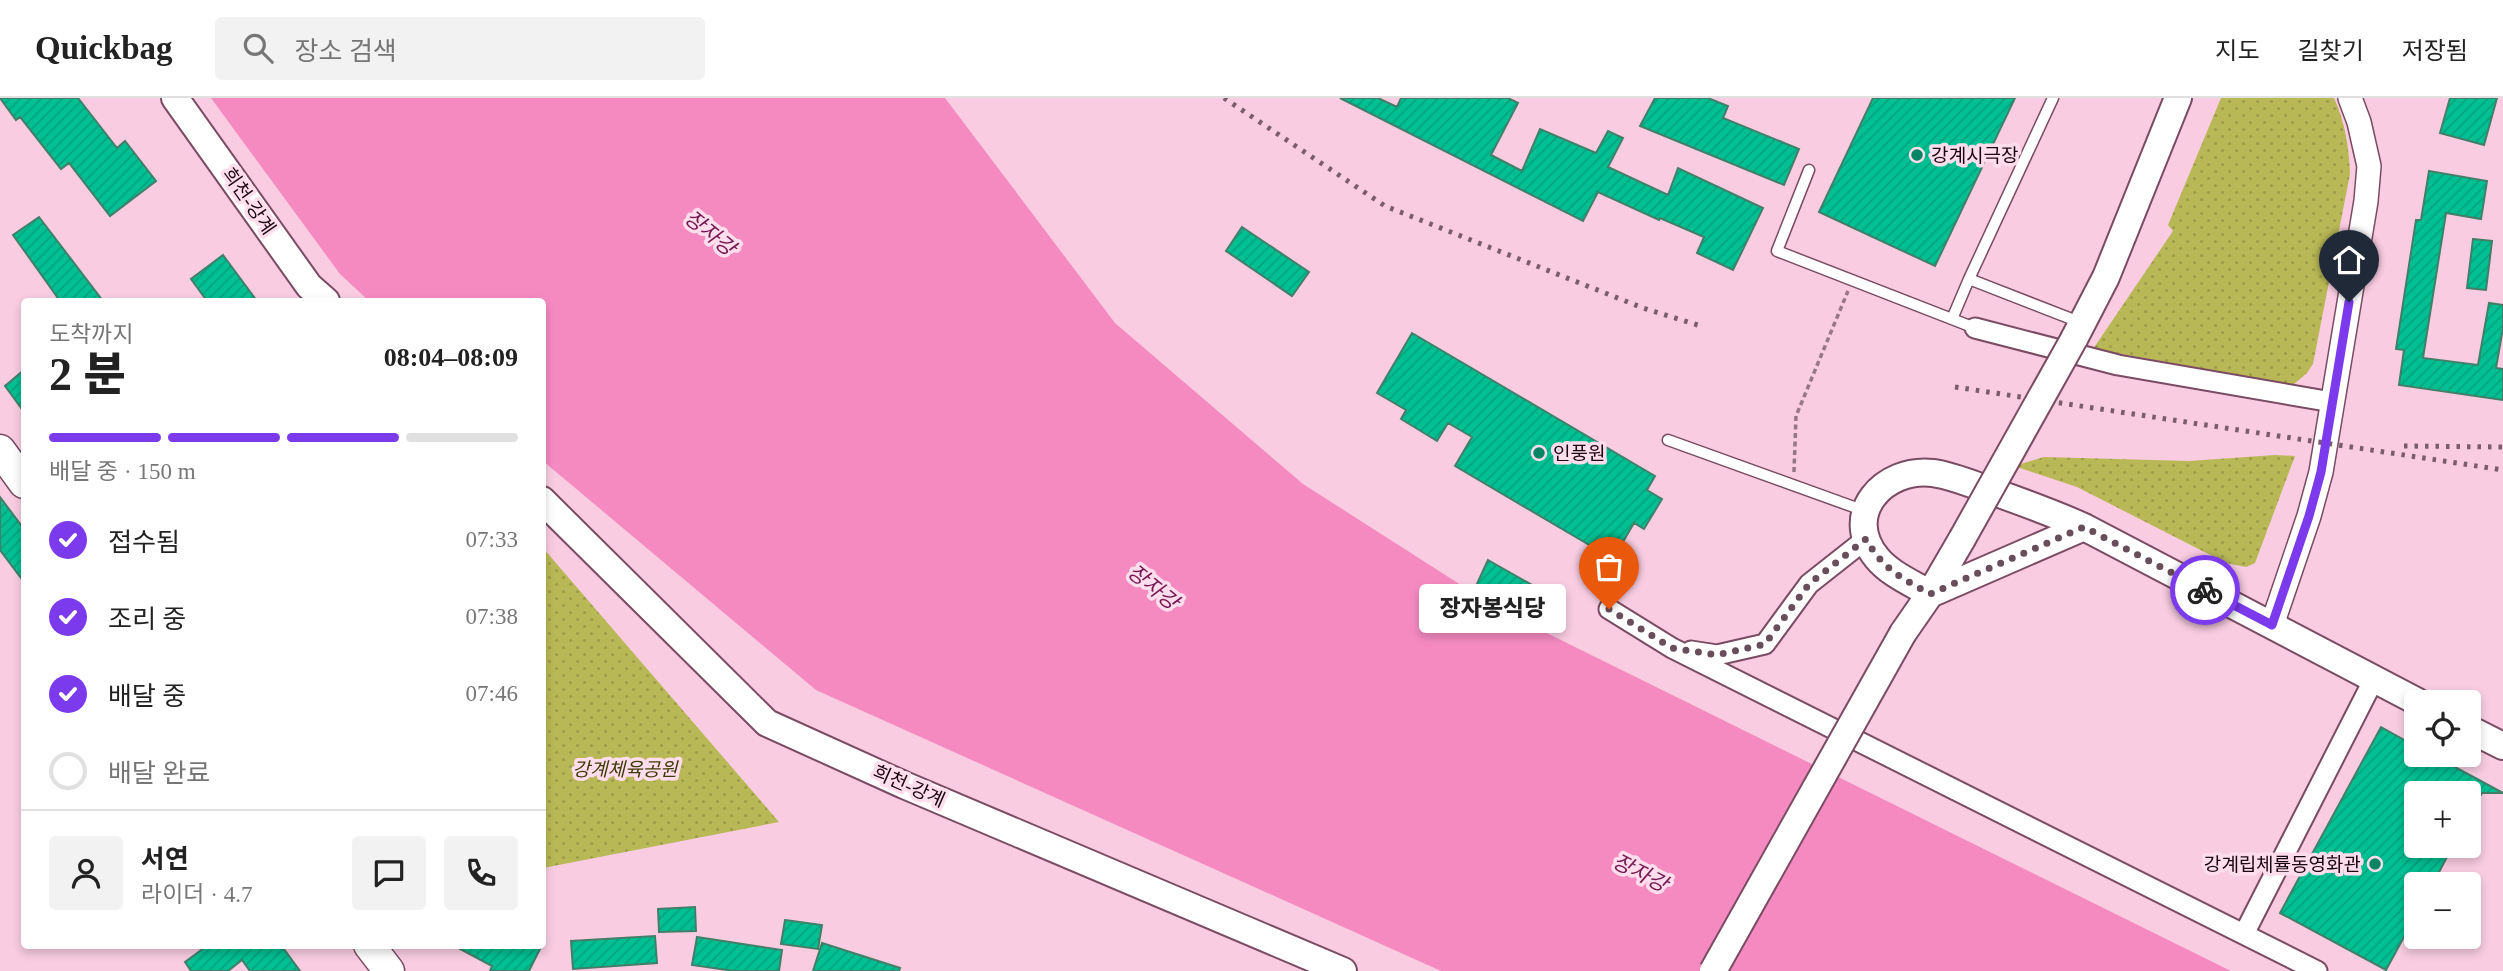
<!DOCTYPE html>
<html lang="ko">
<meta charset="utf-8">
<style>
:root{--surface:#fff;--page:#f2f2f2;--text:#222;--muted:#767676;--line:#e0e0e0;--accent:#7c3aed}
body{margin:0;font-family:"Times New Roman","Noto Sans KR",serif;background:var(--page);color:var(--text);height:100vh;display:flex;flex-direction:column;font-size:26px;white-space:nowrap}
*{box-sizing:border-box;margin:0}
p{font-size:23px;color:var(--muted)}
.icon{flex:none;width:38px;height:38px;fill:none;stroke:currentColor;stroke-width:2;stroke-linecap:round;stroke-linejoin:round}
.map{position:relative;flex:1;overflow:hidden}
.side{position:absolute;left:21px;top:200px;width:525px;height:651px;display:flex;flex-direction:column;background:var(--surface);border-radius:7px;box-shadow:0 4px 10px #0003}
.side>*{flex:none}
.controls{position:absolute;left:2404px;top:592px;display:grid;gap:14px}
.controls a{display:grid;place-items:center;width:77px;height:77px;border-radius:7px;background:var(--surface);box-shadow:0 4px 10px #0003;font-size:35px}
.pin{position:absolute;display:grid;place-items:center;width:60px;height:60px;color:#fff;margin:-72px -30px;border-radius:50% 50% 50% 0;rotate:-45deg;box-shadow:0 0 7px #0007}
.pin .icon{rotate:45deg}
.courier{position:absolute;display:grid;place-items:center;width:70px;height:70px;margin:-35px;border:5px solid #7c3aed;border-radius:50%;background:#fff;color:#222;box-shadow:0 2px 9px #0007}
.bubble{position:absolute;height:49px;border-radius:7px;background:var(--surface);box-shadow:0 4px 10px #0003;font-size:23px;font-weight:800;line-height:49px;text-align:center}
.headline em{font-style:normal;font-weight:800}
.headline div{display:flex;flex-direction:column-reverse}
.headline{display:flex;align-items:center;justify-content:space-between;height:119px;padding:0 28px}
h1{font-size:46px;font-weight:800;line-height:52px}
.bar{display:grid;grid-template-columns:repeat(4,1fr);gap:10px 7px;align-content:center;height:84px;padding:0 28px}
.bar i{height:9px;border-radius:5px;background:var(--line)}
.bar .current{background:var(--accent)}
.bar p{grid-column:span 4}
.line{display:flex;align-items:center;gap:18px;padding:0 28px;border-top:2px solid var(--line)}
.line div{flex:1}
.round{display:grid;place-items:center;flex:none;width:74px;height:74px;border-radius:7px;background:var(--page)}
ol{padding:0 28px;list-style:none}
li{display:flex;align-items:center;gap:21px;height:77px}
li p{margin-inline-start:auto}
li .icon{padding:7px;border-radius:50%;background:var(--accent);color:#fff;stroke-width:4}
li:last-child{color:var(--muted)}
li i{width:38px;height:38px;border:4px solid var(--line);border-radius:50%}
header{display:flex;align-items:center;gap:42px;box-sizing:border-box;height:98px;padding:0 35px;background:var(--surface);border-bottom:2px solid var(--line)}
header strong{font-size:33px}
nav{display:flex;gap:38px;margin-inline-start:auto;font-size:24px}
.search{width:490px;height:63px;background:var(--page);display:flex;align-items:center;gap:18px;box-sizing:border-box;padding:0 24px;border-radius:7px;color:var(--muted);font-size:26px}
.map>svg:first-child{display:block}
</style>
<header>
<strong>Quickbag</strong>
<div class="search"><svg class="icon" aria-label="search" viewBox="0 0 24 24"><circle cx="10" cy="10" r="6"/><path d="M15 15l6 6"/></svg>장소 검색</div>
<nav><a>지도</a><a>길찾기</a><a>저장됨</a></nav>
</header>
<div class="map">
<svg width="2503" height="873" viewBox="0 0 2503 873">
<defs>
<pattern id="grass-dots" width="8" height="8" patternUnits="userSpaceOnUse" patternTransform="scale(1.75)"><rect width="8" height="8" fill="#b9b856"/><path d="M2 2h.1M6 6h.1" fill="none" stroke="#9e9d4a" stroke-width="1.8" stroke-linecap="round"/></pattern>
<pattern id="building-hatch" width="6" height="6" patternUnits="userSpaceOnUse" patternTransform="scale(1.75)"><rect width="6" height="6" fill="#00c093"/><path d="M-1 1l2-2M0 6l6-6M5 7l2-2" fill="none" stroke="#01a47e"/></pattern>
</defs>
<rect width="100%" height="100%" fill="#f9cce1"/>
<path fill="url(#grass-dots)" d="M2221 0H2334C2345 24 2349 49 2350 76L2313 266 2307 275 2293 287 2093 251 2173 133 2168 127Z
M2275 357 2295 358 2255 465 2246 469 2226 465 2077 389 2014 368 2044 359 2189 363Z
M543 450 779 724 543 770Z"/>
<path fill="#f58ac1" d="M211 0H945L1115 225 1303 386 1500 512 2231 873H1441L816 592 543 363 542 203H369L340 176Z"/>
<path fill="url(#building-hatch)" stroke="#437e69" stroke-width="2" d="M0 0H78L117 50 125 43 156 83 110 118 69 65 61 71 20 19 16 22Z
M1340 0H1378L1397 9 1401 0H1508L1518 5 1491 57 1522 73 1540 31 1596 55 1608 33 1623 40 1608 69 1668 97 1678 70 1763 110 1733 172 1697 155 1704 139 1660 120 1659 122 1598 94 1583 123Z
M1655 0H1708L1728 8 1723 20 1799 51 1784 87 1640 28Z
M1873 0H2015L1935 168 1819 114Z
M2450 0H2497L2484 47 2440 35Z
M2429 73 2487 83 2481 121 2446 115 2423 260 2478 267 2489 205 2503 207V230L2496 270 2503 271V302L2399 287 2404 252 2396 251 2416 122H2421Z
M39 119 103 203H60L13 137Z
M1242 129 1309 174 1292 198 1226 153Z
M2473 141 2492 143 2486 192 2467 190Z
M223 157 257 203H207L191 181Z
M1412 235 1655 378 1647 392 1662 401 1644 431 1634 425 1613 461 1455 368 1472 339 1448 325 1437 343 1401 321 1406 312 1377 295Z
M24 272V314L5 288Z
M0 399 24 431V484L0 452Z
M1488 462 1555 500 1541 530 1475 490Z
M2381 629 2417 649V656H2431L2503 695H2482L2469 718V695H2417V747H2453L2433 786H2417V815L2386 872 2280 815Z
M695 809 696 833 659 834 658 811Z
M785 822 822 827 818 851 781 846Z
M655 838 657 865 573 871 571 843Z
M697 839 782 852 779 873H734L692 867Z
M822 845 900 870 899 873H813Z
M208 847H281L300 873H250L242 862 228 873H191L185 864Z
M453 847H542L529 873H490L492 868Z"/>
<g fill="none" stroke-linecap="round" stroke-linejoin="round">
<g stroke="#7a4b62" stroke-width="13">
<path id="service" d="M1809 72 1777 153 1975 230
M1969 181 2082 225
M1952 221 1969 181 2053 0
M1668 342 1865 413"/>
</g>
<g stroke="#7a4b62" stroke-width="23">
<path id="minor" d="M1975 230 2118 267 2332 304
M1609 511 1672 550 2317 873
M1691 553 1717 557 1765 546 1809 486 1866 441
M2244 836 2374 581"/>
</g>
<g stroke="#7a4b62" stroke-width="26">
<path id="tertiary" d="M2272 527 2309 418 2321 374 2366 103 2369 68 2359 24 2350 0"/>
</g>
<g stroke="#7a4b62" stroke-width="30">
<path id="secondary" d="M175 0 309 188 326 203
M2074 241 2106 179 2178 0
M542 402 767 625 904 687 1343 873
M2084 429 1930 496C1912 485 1890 476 1877 460 1841 416 1884 369 1933 375 1954 378 1974 387 1994 394 2025 405 2055 416 2084 429L2418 604
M1903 535 1930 496 1962 441
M2469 631 2503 648"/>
</g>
<g stroke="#7a4b62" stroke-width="33">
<path id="primary" d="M0 352 24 385
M369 847 389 873"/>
</g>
<path stroke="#977685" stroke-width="3.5" stroke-dasharray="5 3.5" stroke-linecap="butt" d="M1794 374 1796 318 1848 193"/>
<use href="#service" stroke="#fff" stroke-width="10"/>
<use href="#minor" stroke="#fff" stroke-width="19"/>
<use href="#tertiary" stroke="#fff" stroke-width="23"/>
<use href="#secondary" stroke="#fff" stroke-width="26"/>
<use href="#primary" stroke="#fff" stroke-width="30"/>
<path stroke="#7a5c6a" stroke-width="5" stroke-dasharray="3.5 7" stroke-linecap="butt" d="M1224 0 1385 108 1643 210 1704 229
M1955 289 2503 372
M2404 348 2503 349"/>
<g stroke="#7a4b62" stroke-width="30" stroke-linecap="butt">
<path id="secondary-bridge" d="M1962 441 2074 241
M1713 873 1903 535"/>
</g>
<use href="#secondary-bridge" stroke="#fff" stroke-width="26"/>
</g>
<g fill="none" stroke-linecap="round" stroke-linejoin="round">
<path stroke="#684d5a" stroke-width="7" stroke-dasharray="0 12.6" d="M1609 511 1672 550 1717 557 1765 546 1809 486 1866 441C1883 471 1900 479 1930 496L2084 429 2205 492"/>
<path stroke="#7c3aed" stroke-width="9" d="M2205 492 2272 527 2309 418 2321 374 2349 204"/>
</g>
<g fill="#078464" stroke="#ffddec" stroke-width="2.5">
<circle cx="1917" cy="57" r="7"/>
<circle cx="1539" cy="355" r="7"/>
<circle cx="2375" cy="766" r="7"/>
</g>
<g text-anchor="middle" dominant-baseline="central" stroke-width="7" stroke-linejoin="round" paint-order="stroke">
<g font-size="19" fill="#1a0811" stroke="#ffddec" text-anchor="start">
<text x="1931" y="57">강계시극장</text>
<text x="1553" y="355">인풍원</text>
<text x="2361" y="766" text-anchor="end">강계립체률동영화관</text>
</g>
<g font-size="19" fill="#1a0811" stroke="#ffddec">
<text transform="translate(249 103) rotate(55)">희천-강계</text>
<text transform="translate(909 688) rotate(24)">희천-강계</text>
</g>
<g font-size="19" font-style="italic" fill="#3c3b05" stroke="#ffddec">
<text x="625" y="671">강계체육공원</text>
</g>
<g font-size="21" font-style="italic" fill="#751851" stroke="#ffddec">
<text transform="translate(710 135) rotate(39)">장자강</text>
<text transform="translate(1153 489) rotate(39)">장자강</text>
<text transform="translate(1640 775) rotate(27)">장자강</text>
</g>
</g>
</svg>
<div class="controls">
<a><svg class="icon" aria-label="locate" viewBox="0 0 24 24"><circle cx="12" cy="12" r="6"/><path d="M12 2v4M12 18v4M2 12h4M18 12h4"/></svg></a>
<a>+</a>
<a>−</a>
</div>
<div class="pin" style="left:1609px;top:511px;background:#ea580c"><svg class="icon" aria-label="bag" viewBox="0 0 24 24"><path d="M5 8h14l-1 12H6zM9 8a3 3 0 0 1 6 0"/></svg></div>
<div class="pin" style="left:2349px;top:204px;background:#1f2937"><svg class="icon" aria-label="home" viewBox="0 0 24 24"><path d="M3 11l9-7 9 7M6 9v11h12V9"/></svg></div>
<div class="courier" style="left:2205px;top:492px"><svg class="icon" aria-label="bike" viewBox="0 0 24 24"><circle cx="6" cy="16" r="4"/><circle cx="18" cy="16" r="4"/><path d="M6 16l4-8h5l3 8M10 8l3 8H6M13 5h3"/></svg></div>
<div class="bubble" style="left:1419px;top:486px;width:147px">장자봉식당</div>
<section class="side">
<div class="headline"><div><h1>2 분</h1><p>도착까지</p></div><em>08:04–08:09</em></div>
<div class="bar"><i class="current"></i><i class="current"></i><i class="current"></i><i></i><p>배달 중 · 150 m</p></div>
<ol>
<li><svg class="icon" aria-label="check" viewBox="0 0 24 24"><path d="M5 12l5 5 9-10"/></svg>접수됨<p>07:33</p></li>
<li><svg class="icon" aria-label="check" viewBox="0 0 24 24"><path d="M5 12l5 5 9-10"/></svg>조리 중<p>07:38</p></li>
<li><svg class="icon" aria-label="check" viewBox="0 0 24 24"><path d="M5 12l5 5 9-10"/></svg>배달 중<p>07:46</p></li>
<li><i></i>배달 완료</li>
</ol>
<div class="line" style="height:126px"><a class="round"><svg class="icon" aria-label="person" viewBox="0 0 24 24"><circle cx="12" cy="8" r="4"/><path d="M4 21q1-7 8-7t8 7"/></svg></a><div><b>서연</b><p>라이더 · 4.7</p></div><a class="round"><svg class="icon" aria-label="chat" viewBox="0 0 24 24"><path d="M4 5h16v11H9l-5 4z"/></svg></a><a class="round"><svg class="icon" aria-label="phone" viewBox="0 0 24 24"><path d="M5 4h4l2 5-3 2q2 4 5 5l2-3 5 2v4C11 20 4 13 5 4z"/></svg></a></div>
</section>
</div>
